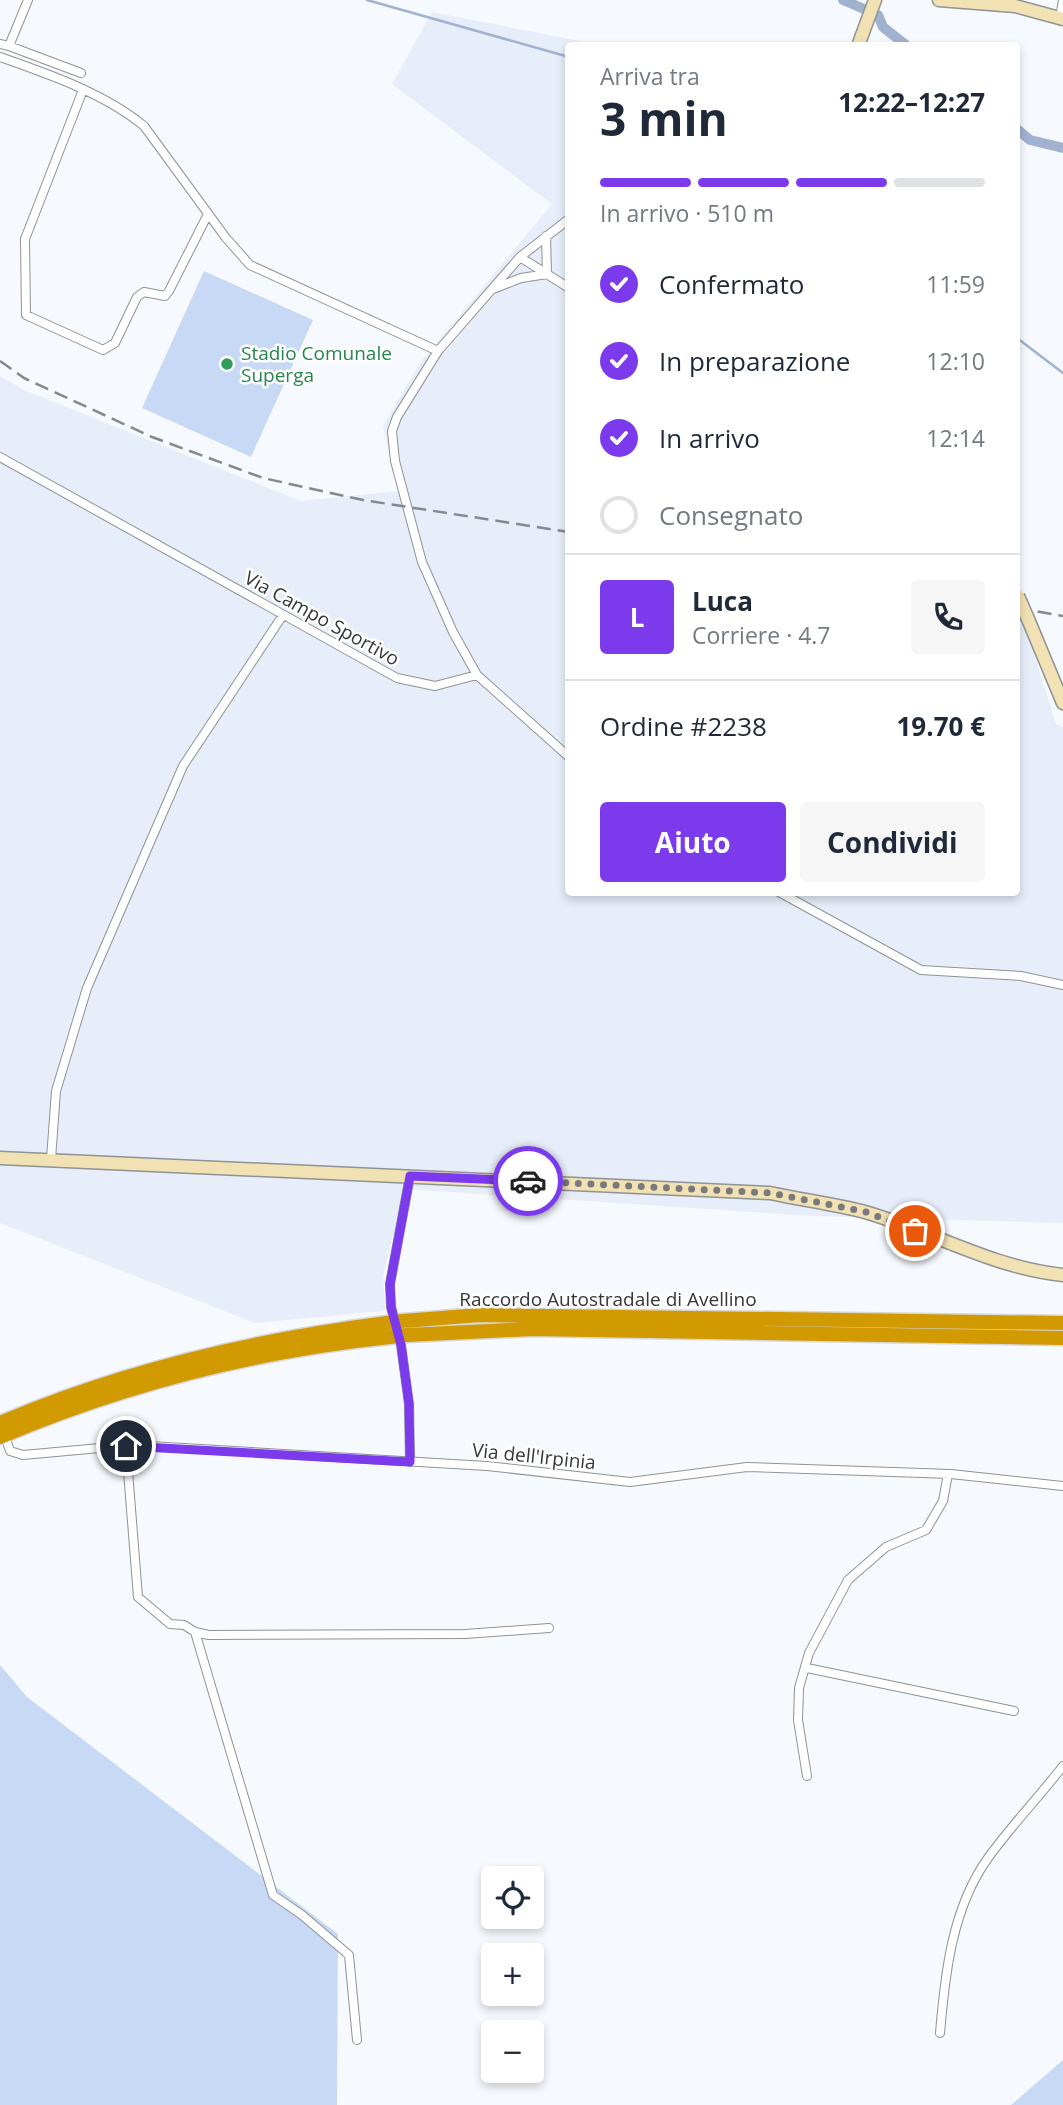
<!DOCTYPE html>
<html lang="it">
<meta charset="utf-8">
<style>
:root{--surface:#fff;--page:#f6f6f7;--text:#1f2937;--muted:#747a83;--line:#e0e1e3;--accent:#7c3aed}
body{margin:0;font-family:"Open Sans",sans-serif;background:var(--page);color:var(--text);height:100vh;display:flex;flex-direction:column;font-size:26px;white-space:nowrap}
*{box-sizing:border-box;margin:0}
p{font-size:23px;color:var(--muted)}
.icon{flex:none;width:38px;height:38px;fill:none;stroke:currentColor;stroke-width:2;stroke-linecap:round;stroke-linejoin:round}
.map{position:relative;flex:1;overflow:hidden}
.sheet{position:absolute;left:565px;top:42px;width:455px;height:854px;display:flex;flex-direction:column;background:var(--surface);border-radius:7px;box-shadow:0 4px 10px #0003}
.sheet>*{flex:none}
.controls{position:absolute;left:481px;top:1866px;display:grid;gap:14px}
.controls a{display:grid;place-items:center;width:63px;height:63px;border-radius:7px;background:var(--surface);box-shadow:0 4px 10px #0003;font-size:35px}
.pin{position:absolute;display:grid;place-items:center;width:60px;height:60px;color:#fff;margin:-30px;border:4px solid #fff;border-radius:50%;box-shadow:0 2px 7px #0007}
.courier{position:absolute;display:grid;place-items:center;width:70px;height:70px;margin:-35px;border:5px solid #7c3aed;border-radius:50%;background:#fff;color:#222;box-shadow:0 2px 9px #0007}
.overview em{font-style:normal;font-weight:700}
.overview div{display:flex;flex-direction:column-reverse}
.overview{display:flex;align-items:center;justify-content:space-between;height:119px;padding:0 35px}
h1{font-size:46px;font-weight:700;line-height:52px}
.bar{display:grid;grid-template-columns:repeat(4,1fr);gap:10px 7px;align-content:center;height:84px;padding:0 35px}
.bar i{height:9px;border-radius:5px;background:var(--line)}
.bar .active{background:var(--accent)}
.bar p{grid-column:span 4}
.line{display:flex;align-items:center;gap:18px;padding:0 35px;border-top:2px solid var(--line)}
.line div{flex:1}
.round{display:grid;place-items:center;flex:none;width:74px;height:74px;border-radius:7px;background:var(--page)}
ol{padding:0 35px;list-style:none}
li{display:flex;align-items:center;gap:21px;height:77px}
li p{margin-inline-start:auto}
li .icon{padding:7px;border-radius:50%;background:var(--accent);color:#fff;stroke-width:4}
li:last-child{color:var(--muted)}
li i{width:38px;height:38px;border:4px solid var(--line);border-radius:50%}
.primary-button{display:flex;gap:14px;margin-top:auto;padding:14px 35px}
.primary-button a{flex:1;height:80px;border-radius:7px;background:var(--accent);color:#fff;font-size:28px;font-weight:700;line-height:80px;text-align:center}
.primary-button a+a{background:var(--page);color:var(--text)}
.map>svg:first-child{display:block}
</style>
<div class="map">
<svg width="1063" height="2105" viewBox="0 0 1063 2105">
<rect width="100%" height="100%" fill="#f6f9fd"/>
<path fill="#e7eef9" d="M432 12 600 45 569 46V892H1017V600L1056 724 1063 727V1223L813 1216 405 1189 383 1276 385 1311 255 1323 0 1223V376L24 390 301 501 398 491 383 426 420 363 552 204 392 84Z"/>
<path fill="#c8d9f6" d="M204 271 313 320 251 457 142 408Z
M0 1665 27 1697 338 1934 337 2105H0Z
M1063 2060V2105H1011Z"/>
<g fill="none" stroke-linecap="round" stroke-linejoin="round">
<path stroke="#a1b1d0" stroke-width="2.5" d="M367 0 569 57
M1017 338 1063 373"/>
<path stroke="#a1b1d0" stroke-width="10" d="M843 0 878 15 883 27 907 46
M1017 129 1030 140 1063 148"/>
<g stroke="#8f9296" stroke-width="10">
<path id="street" d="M1060 18 1063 0
M0 44 9 46 28 0
M9 46 81 73
M0 57C48 74 104 93 144 126L226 238 250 265 438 351
M83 90 25 239 26 315 103 350 115 343 137 297 144 292 165 296 169 291 208 214
M546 236 547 274
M520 257 569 288
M493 289 521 278 547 274
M0 457 397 678 435 686 477 675 453 632 422 562 395 461 392 431 397 417 438 351 520 257 569 219
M477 675 569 757
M779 892 921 970 1021 976 1063 985
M51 1159 56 1091 87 988 183 766 283 615
M7 1442 10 1451 23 1455 133 1445 487 1466 630 1482 747 1467 951 1474 1063 1486
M126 1446 138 1597 170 1624 184 1625 195 1632 209 1635 465 1634 549 1628
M410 1462 409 1404 401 1345 391 1307 390 1284 410 1176
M195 1632 273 1895 302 1915 349 1955 357 2040
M807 1668 1014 1711
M807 1776 798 1720 799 1688 809 1653 848 1580 886 1547 926 1530 943 1501 948 1474
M940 2033C945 1974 952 1908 988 1858 1011 1826 1039 1797 1063 1766"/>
</g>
<g stroke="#8f9296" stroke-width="15">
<path id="secondary" d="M939 0 1015 6 1063 19
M858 46 875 0
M1028 619 1063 703
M0 1158 770 1193C802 1200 834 1204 865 1212 934 1232 990 1267 1063 1275"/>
</g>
<g stroke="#d7d7d7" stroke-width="17">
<path id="highway" d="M403 1321 480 1315 1063 1323
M407 1335 532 1329 1063 1338
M0 1423C124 1370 253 1340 387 1323
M0 1437C125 1384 256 1351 390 1337"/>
</g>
<use href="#street" stroke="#fff" stroke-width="8"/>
<use href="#secondary" stroke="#f1e1b3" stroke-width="12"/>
<use href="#highway" stroke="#d19a01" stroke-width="14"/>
<path stroke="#86888b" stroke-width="2.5" stroke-dasharray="14 7" stroke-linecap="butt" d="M0 361 24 378 152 437 263 478 363 500 569 532
M1017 608 1063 616"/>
<g stroke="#8f9296" stroke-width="15" stroke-linecap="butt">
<path id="secondary-bridge" d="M1018 596 1028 619"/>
</g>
<g stroke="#d7d7d7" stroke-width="17" stroke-linecap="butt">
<path id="highway-bridge" d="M387 1323 403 1321
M390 1337 407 1335"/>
</g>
<use href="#secondary-bridge" stroke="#f1e1b3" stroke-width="12"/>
<use href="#highway-bridge" stroke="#d19a01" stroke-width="14"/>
</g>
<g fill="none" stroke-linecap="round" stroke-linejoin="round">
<path stroke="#797a7d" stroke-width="7" stroke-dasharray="0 12.6" d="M528 1181 771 1193 866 1212 915 1231"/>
<path stroke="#7c3aed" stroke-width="9" d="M126 1446 410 1462 409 1404 401 1345 391 1307 390 1284 410 1176 528 1181"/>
</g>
<circle fill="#2e9e5b" stroke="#fff" stroke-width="2.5" cx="227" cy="364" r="7"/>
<g text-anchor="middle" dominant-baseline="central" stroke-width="5" stroke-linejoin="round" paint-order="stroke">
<g font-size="19" fill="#27864d" stroke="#fff" text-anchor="start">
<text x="241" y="353">Stadio Comunale<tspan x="241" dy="22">Superga</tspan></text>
</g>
<g font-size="19" fill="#353638" stroke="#fff">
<text transform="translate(322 618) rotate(29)">Via Campo Sportivo</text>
<text x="608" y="1299">Raccordo Autostradale di Avellino</text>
<text transform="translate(534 1456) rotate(6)">Via dell'Irpinia</text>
</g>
</g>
</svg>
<div class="controls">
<a><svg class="icon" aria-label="locate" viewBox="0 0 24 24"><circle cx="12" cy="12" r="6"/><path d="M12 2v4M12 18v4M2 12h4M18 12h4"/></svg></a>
<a>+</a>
<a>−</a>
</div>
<div class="pin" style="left:915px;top:1231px;background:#ea580c"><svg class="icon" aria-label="bag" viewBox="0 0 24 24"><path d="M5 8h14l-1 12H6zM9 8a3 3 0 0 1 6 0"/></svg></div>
<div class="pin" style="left:126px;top:1446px;background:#1f2937"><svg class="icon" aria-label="home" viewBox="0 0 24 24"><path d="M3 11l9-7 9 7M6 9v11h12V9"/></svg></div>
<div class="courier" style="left:528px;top:1181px"><svg class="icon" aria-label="car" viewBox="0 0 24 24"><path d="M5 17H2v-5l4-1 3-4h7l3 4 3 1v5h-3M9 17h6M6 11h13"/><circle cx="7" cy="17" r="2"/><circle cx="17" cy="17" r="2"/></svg></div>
<section class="sheet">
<div class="overview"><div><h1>3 min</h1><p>Arriva tra</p></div><em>12:22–12:27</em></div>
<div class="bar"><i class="active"></i><i class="active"></i><i class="active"></i><i></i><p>In arrivo · 510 m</p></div>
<ol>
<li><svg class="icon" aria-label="check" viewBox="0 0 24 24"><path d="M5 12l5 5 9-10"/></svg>Confermato<p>11:59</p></li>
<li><svg class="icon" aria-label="check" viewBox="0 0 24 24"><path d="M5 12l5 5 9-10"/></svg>In preparazione<p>12:10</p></li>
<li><svg class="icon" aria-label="check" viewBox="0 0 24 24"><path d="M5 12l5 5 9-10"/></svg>In arrivo<p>12:14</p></li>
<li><i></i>Consegnato</li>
</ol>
<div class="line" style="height:126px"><b class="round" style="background:var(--accent);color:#fff">L</b><div><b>Luca</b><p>Corriere · 4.7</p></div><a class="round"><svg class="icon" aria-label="phone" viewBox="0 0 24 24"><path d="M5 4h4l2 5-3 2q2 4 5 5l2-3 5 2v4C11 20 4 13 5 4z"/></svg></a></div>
<div class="line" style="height:91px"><div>Ordine #2238</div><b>19.70 €</b></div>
<div class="primary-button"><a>Aiuto</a><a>Condividi</a></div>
</section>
</div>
